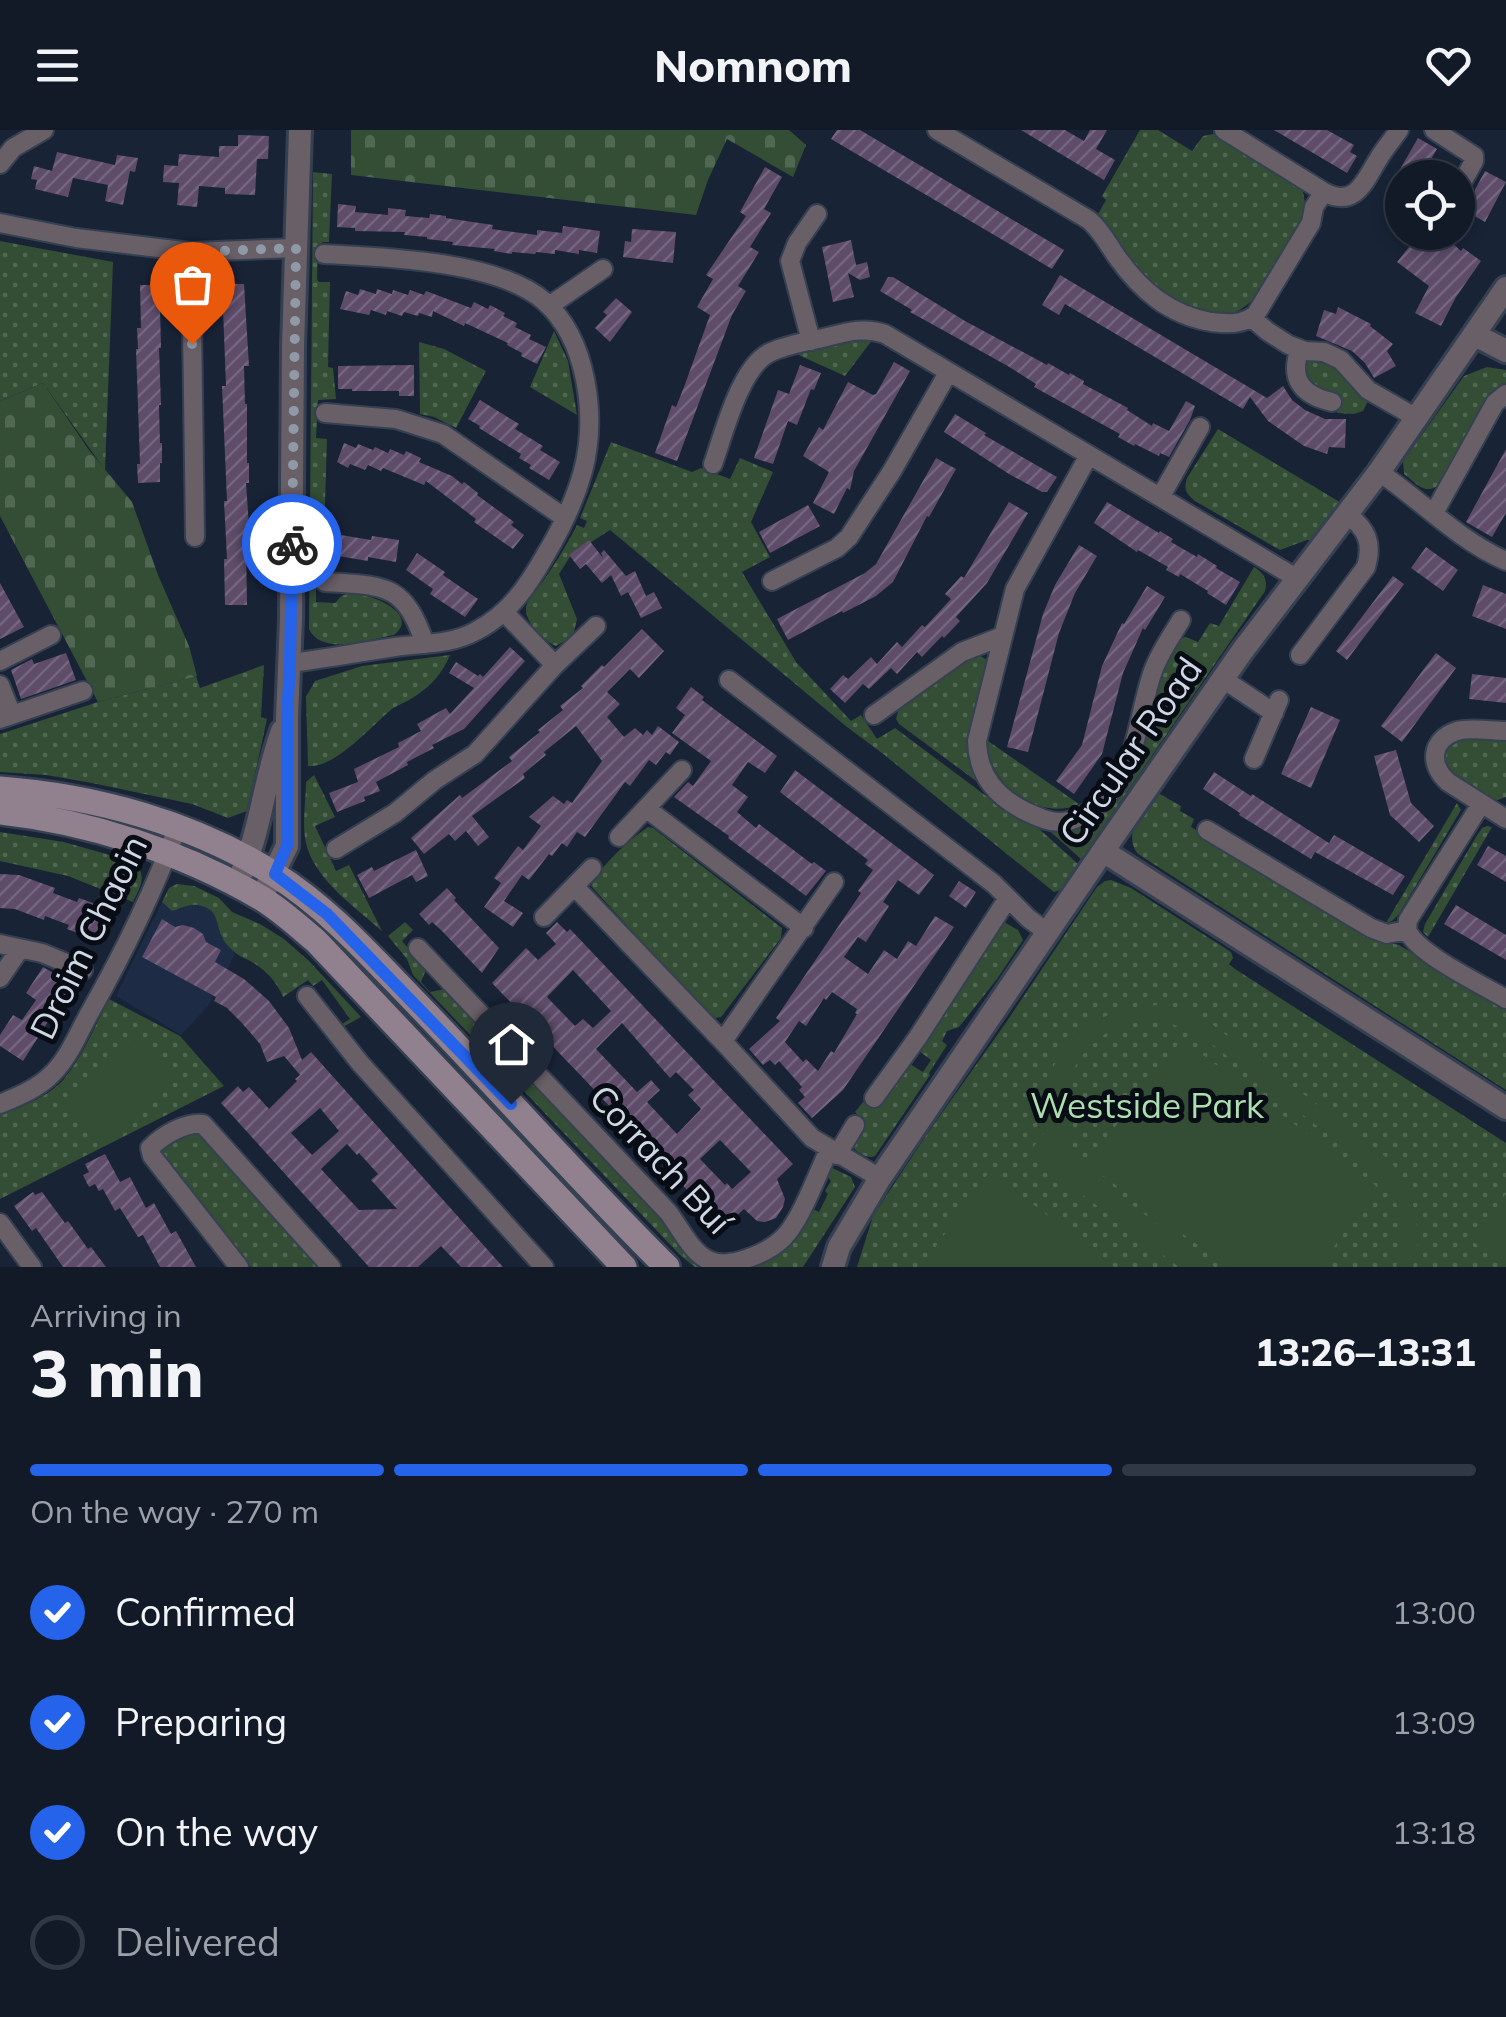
<!DOCTYPE html>
<meta charset="utf-8">
<style>
:root{--surface:#121a28;--page:#1b2330;--text:#f1f3f6;--muted:#9ca1a8;--line:#313845;--accent:#2563eb}
body{margin:0;font-family:Mulish,sans-serif;background:var(--page);color:var(--text);height:100vh;display:flex;flex-direction:column;font-size:38px;white-space:nowrap}
*{box-sizing:border-box;margin:0}
p{font-size:32px;color:var(--muted)}
.icon{flex:none;width:55px;height:55px;fill:none;stroke:currentColor;stroke-width:2;stroke-linecap:round;stroke-linejoin:round}
.map{position:relative;height:1137px;overflow:hidden}
.details{display:flex;flex-direction:column;background:var(--surface);flex:1}
.details>*{flex:none}
.controls{position:absolute;left:1385px;top:30px;display:grid;gap:20px}
.controls a{display:grid;place-items:center;width:90px;height:90px;border-radius:50%;background:var(--surface);box-shadow:0 5px 15px #0003,0 0 0 2px var(--line);font-size:50px}
.pin{position:absolute;display:grid;place-items:center;width:85px;height:85px;color:#fff;margin:-102px -42px;border-radius:50% 50% 50% 0;rotate:-45deg;box-shadow:0 0 10px #0007}
.pin .icon{rotate:45deg}
.courier{position:absolute;display:grid;place-items:center;width:100px;height:100px;margin:-50px;border:8px solid #2563eb;border-radius:50%;background:#fff;color:#222;box-shadow:0 2px 12px #0007}
.headline em{font-style:normal;font-weight:800}
.headline div{display:flex;flex-direction:column-reverse}
.headline{display:flex;align-items:center;justify-content:space-between;height:170px;padding:0 30px}
h1{font-size:65px;font-weight:800;line-height:75px}
.bar{display:grid;grid-template-columns:repeat(4,1fr);gap:15px 10px;align-content:center;height:120px;padding:0 30px}
.bar i{height:12px;border-radius:8px;background:var(--line)}
.bar .current{background:var(--accent)}
.bar p{grid-column:span 4}
ol{padding:0 30px;list-style:none}
li{display:flex;align-items:center;gap:30px;height:110px}
li p{margin-inline-start:auto}
li .icon{padding:10px;border-radius:50%;background:var(--accent);color:#fff;stroke-width:4}
li:last-child{color:var(--muted)}
li i{width:55px;height:55px;border:5px solid var(--line);border-radius:50%}
header{display:flex;justify-content:space-between;align-items:center;height:130px;padding:0 30px;background:var(--surface);font-size:45px;font-weight:800}
.map>svg:first-child{display:block}
</style>
<header><svg class="icon" aria-label="menu" viewBox="0 0 24 24"><path d="M4 6h16M4 12h16M4 18h16"/></svg>Nomnom<svg class="icon" aria-label="heart" viewBox="0 0 24 24"><path d="M12 20l-8-8c-3-5 5-10 8-4 3-6 11-1 8 4z"/></svg></header>
<div class="map">
<svg width="1506" height="1137" viewBox="0 0 1506 1137">
<defs>
<pattern id="grass-dots" width="8" height="8" patternUnits="userSpaceOnUse" patternTransform="scale(2.5)"><rect width="8" height="8" fill="#334e35"/><path d="M2 2h.1M6 6h.1" fill="none" stroke="#506752" stroke-width="1.8" stroke-linecap="round"/></pattern>
<pattern id="cemetery-stones" width="16" height="16" patternUnits="userSpaceOnUse" patternTransform="scale(2.5)"><rect width="16" height="16" fill="#334e35"/><path d="M2 7V4a2 2 0 0 1 4 0v3zM10 15v-3a2 2 0 0 1 4 0v3z" fill="#506752"/></pattern>
<pattern id="building-hatch" width="6" height="6" patternUnits="userSpaceOnUse" patternTransform="scale(2.5)"><rect width="6" height="6" fill="#5e4c6a"/><path d="M-1 1l2-2M0 6l6-6M5 7l2-2" fill="none" stroke="#74657f"/></pattern>
</defs>
<rect width="100%" height="100%" fill="#182336"/>
<path fill="#1d2b44" d="M162 772 172 781 190 775 198 774 208 778 216 786 221 806 235 824 209 875 181 905 116 866Z"/>
<path fill="url(#grass-dots)" d="M1140 0H1158L1192 21 1203 6 1214 4 1302 57 1306 78 1303 92 1253 170C1244 177 1237 184 1225 184 1199 186 1163 168 1145 150 1127 131 1113 107 1097 86L1106 70 1102 66Z
M313 42 332 44 329 112H323L318 116 317 149 319 152H330L328 237 333 238 336 269 318 270 316 308 327 309 323 438H316V472L335 473C340 468 340 465 348 464 367 461 422 483 394 505 369 509 322 527 309 499Z
M0 111 113 132 105 340 43 253 0 271Z
M554 201 568 231 577 285 530 257Z
M862 206 873 209 845 246 792 222Z
M419 212 444 219 486 241 456 298 434 287 420 284Z
M1308 230C1348 230 1343 257 1368 271L1363 281 1354 284 1337 283 1338 266 1318 258 1302 241 1304 231Z
M1487 237 1506 240V254C1480 269 1456 326 1441 353 1426 367 1417 354 1404 344L1403 331 1464 246Z
M1218 299 1343 374 1316 411 1307 410 1280 420 1195 371C1187 364 1183 360 1187 348Z
M611 312 692 342 701 338 730 349 740 328 773 342 751 392 770 427 742 442 796 532 851 591 861 585 877 609 895 598 997 674 1036 696 1078 734 1060 760 1054 762 882 623 847 597 610 400 571 425 559 444 577 489 573 506 556 516C544 511 526 494 526 479 526 471 533 464 538 458 553 438 565 418 577 395L584 398 587 391 580 388Z
M1254 437C1264 443 1268 450 1265 461L1081 729 1044 696 1100 681 1170 520 1180 508 1186 507 1198 512 1210 493 1219 496Z
M976 523 987 530 989 536 974 595 995 665 899 594 896 589 899 578 897 575Z
M450 525C442 544 431 556 414 567 407 572 399 574 392 579 372 595 335 639 308 636L306 567 315 551 362 536Z
M264 535 261 587 267 589 247 681 228 688 192 674 92 653 46 645 0 642V604L98 572 196 546 200 558Z
M1506 607V667C1503 668 1501 669 1498 670 1489 670 1451 648 1446 640 1439 629 1446 617 1453 609Z
M988 611 1079 674C1041 693 985 653 988 611Z
M314 645 335 687 315 696 336 741 349 735 382 801C355 777 318 752 307 717 301 697 306 672 306 652Z
M1158 663 1181 676 1180 681 1194 689 1191 697 1374 809 1399 815 1506 880V960L1138 724C1121 703 1145 681 1158 663Z
M1457 673 1461 680 1399 784 1392 791 1386 793Z
M1487 696 1492 697 1428 807 1423 802 1425 794 1476 707 1482 698Z
M648 697 653 698 782 798 781 808 721 887 714 888 709 886 591 756C600 736 630 709 648 697Z
M0 702 64 712 134 732C148 746 140 757 133 772L68 746 0 731Z
M1111 750 1131 758 1231 822 1233 828 1229 834 1235 839 1506 1013V1137H857L873 1086 927 1004 1005 894 1097 757 1105 751Z
M177 754 194 756 219 768 232 782 260 794 284 809 309 831 361 887 341 898 339 896 350 889 322 850 313 856 308 850 283 867C277 852 266 840 252 832 245 828 238 826 232 820 228 816 224 812 222 807 216 795 219 781 202 776 192 772 182 778 172 781L162 772 169 758Z
M405 792 413 800 402 811 426 840 421 852 430 862 445 859 648 1072 703 1137H695L681 1126 413 845 407 829 388 806Z
M1004 792 1018 800 1023 810 997 849 959 897 947 901 942 911 947 915 929 943 930 945 875 1026C868 1030 856 1022 852 1016L864 992 855 982 863 972 875 977 908 933 923 942 931 930 919 921V917Z
M109 869 180 906 224 956 0 1069V985C23 976 52 966 67 945 84 923 96 894 109 869Z
M191 1002H197L202 1006 320 1137H251L160 1020Z
M830 1037 851 1047 855 1057 803 1137H741L809 1077 819 1082 828 1064 825 1061 831 1051 825 1044Z"/>
<path fill="url(#cemetery-stones)" d="M351 0H789L806 15 793 47 727 9 708 50 696 85 351 45Z
M43 253 89 320 132 372 158 445 189 516 197 546 98 572 0 386V271Z"/>
<path fill="#334e35" d="M1158 875 1188 882 1209 892 1387 1028C1414 1058 1424 1099 1413 1137H1396C1406 1101 1403 1075 1380 1045L1199 904C1178 895 1155 888 1132 893 1076 905 1048 971 1074 1020 1087 1045 1113 1060 1135 1077 1161 1097 1188 1117 1214 1137H1179L1028 1024 1045 1002C1037 926 1083 878 1158 875Z
M139 908 175 950 99 1015 63 973Z
M1182 909 1376 1056 1320 1137H1228L1087 1034Z
M990 1041 1114 1137H921Z
M1506 1064V1129L1503 1133 1472 1111Z"/>
<path fill="url(#building-hatch)" fill-rule="evenodd" d="M837 0H860L1064 120 1052 139 831 9Z
M1021 0H1065L1084 11 1090 0H1107L1096 19 1115 30 1104 50Z
M1274 0H1327L1354 15 1350 22 1357 26 1347 43Z
M238 5 269 6 268 29H257L255 65 225 64V58L199 56 197 77 177 75 179 53 163 52 164 35 178 36 179 24 219 27V16H238Z
M1418 8 1437 19 1420 48H1395Z
M57 22 115 35 117 25 138 28 135 42 130 41 123 75 105 71 108 55 73 48 68 67 35 59 37 50 31 49 34 36 52 41Z
M765 37 782 47 764 79 771 83 750 117 759 122 738 156 746 161 732 185 677 331 655 323 672 275 676 277 684 257 710 185 697 177 713 149 706 145 746 86 740 82Z
M1485 41 1506 52 1485 92 1464 80Z
M338 74 356 76 355 82 388 85V78L406 80 405 86 429 88 430 84 446 86V88L493 95 492 99 537 105V100L562 103 563 96 600 101 597 123 579 120V124L555 120V124L536 122 535 124 512 122V124L494 121 495 119 452 115 453 112 427 109V107L404 105 405 102 355 101V98L337 97Z
M632 99 676 102 673 133 623 127 625 111 631 112Z
M1421 102H1440L1461 121 1463 118 1481 131 1456 167 1441 196 1415 183 1429 156 1397 132Z
M851 110 856 135 867 132 870 147 860 150 848 143 854 167 833 172 822 117Z
M1060 145 1267 268 1283 256 1292 270 1305 280 1325 289H1346L1345 318 1329 317 1327 324 1304 316 1268 291 1250 267 1243 279 1065 174 1059 185 1042 175Z
M888 147H893L965 191 1047 235 1048 233 1069 245 1070 243 1084 251 1083 254 1128 278 1127 280 1152 296 1153 293 1169 301 1186 271 1195 276 1190 290 1169 327 1160 323 1159 326 1135 314 1134 316 1118 307 1120 304 1034 257 1036 254 1006 235 910 182 912 180 880 161Z
M222 154H244L249 236H244L245 274H247V333H249V353H246L250 410H246L247 475H225L224 429H227L224 371H227L222 256H226Z
M140 155H162V176H160L161 218H159L161 275H159L160 313H162V333H160V352L138 353 137 334H140L136 219H138L137 198H141Z
M360 159 376 164 377 159 392 164 393 160 408 165 410 160 424 165 426 161 471 178 474 172 488 179 490 175 505 183 503 186 517 193 515 197 531 205 529 209 546 217 537 234 521 226 522 223 507 215 508 213 465 193 464 196 433 181 432 187 419 183 418 186 404 182 402 186 387 181 386 185 371 180 369 185 340 179 346 161 358 165Z
M616 168 632 182 610 212 595 198 607 185 603 182Z
M1338 177 1371 194 1370 196 1393 214 1387 221 1396 236 1374 248 1365 233 1352 221 1316 206 1324 180 1336 184Z
M894 232 910 241 854 341 850 360 847 358 834 384 813 373 829 342 803 326 819 297 823 300 848 252 873 265 876 264Z
M414 235V266H399V261H352V259H338V236Z
M800 235 821 243 814 260 811 259 797 295 788 291 773 334 754 328 778 260 789 264Z
M480 270 519 294 515 299 543 316 540 320 560 332 549 350 529 338 531 335 519 328 521 324 479 298 480 296 468 289Z
M955 284 986 303 984 305 1057 347 1047 362H1042L1009 344 944 302Z
M344 313 356 318 358 314 373 320 375 317 388 323 390 319 404 325 406 321 421 328 419 332 452 346 462 354 464 352 478 363 477 365 514 392 511 395 524 405 513 419 474 392 476 389 426 351 424 355 383 338 381 341 368 335 365 340 350 334 348 338 337 332Z
M1506 319V383L1492 407 1466 392Z
M936 328 956 339 929 387 927 386 893 452 876 466 843 483 842 481 788 510 777 489 865 443 876 434Z
M1009 372 1028 383 987 453 956 487 960 491 944 508 942 506 922 527 917 522 897 544 891 538 869 559 863 554 845 573 830 559 843 545 848 549 871 527 877 534 897 512 902 517 922 495 925 497 951 469 945 464 961 446 964 448Z
M1107 372 1159 403 1160 401 1173 409 1171 412 1197 427 1198 424 1217 436 1216 438 1240 452 1226 475 1207 463 1208 461 1180 444 1179 447 1166 440 1168 437 1138 420 1137 422 1094 393Z
M808 375 820 396 770 423 759 402Z
M341 405 371 410 372 406 399 410 396 432 368 427V431L338 426Z
M589 410 603 428 601 423 604 420 626 446 635 441 646 466 654 462 662 478 641 488 628 462 621 466 611 445 602 453 586 434 580 439 569 425Z
M1079 415 1097 426 1075 463 1059 503 1028 622 1007 617 1043 484 1055 455Z
M1426 417 1458 440 1443 461 1411 438Z
M417 423 445 442 443 445 478 469 465 487 430 464 433 459 406 440Z
M1393 446 1404 454 1347 530 1336 521Z
M0 453 24 497 0 509Z
M1483 455 1506 464V499L1472 486Z
M1147 456 1165 467 1145 500 1143 498 1123 543 1102 624 1074 664 1056 651 1082 615 1102 536 1122 493 1124 494Z
M642 499 664 521 639 548 630 539 607 562 620 574 607 587 624 607 635 598 643 605 647 600 652 605 658 596 679 612 670 625 666 622 656 635 649 630 630 656 625 652 585 707 577 702 567 717 562 713 552 726 549 724 529 750 522 745 504 771 523 783 513 797 484 777 501 753 494 748 518 716 523 720 541 696 529 687 553 666 564 674 567 670 572 673 602 631 576 596 544 622 546 625 523 644 525 648 472 686 489 707 478 716 466 701 455 711 449 704 424 724 411 708 460 665 462 668 512 631 509 627 540 602 538 600 563 580 560 576 583 558 581 556 602 535 604 537Z
M510 517 525 531 464 599 432 615 434 618 407 632 408 635 376 652 380 661 364 667 365 671 337 682 329 663 358 652 354 639 399 617 398 613 421 601 417 594 446 578 450 584 474 558 449 543 456 532 478 546 480 544 483 547Z
M66 523 76 550 21 569 11 540 32 529 34 534Z
M1436 523 1456 538 1402 612 1381 596Z
M1472 544 1506 548V573L1469 569Z
M691 557 704 567 702 570 777 626 765 643 748 632 732 655 748 667 737 682 756 698 759 694 812 734 814 732 826 741 806 766 728 708 729 706 674 667 688 652 693 656 711 631 672 603 685 585 676 578Z
M1311 577 1340 590 1311 658 1281 644Z
M1396 620 1411 673 1434 696 1419 712 1390 685 1374 626Z
M795 640 934 745 919 765 898 750 883 772 889 776 866 812 858 807 844 827 868 844 884 820 897 829 908 811 916 816 935 786 954 797 843 960 812 988 798 973 805 967 799 960 802 957 779 931 775 935 770 930 763 935 749 919 780 891 776 888 861 763 858 761 873 740 865 734 868 730 780 662ZM832 862 857 879 855 883 857 884 834 923 831 921 818 941 806 929 803 932 785 912 799 891 806 896 824 868 826 870Z
M1214 642 1251 666 1252 664 1329 713 1334 705 1405 746 1393 765 1315 722 1311 729 1239 685 1240 683 1203 659Z
M1488 716 1506 726V752L1477 735Z
M416 720 428 746 416 752 412 745 369 768 357 745 372 737 374 741Z
M0 744 19 745 55 758 53 763 77 772 79 768 115 781 103 813 67 799 69 795 45 786 44 790 15 779 0 778Z
M959 751 976 762 966 778 949 766Z
M447 758 456 768 454 770 499 818 482 843 442 801 432 792 429 795 419 784Z
M1456 775 1506 805V830L1444 794Z
M162 789 175 797 183 795 194 798 203 804 206 812 221 820 215 832 244 849 269 871 289 898 302 930 311 922 503 1137H461L441 1116 418 1137H369L221 973 238 956 243 962 249 957 269 979 297 951 295 949 300 945 284 926 267 932 260 914 241 892 227 878 214 871 216 867 142 827ZM320 978 339 1001 312 1025 291 1003ZM347 1014 357 1025 359 1023 378 1044 371 1050 397 1079 359 1080 321 1039Z
M557 792 567 802 570 799 793 1034 777 1049 785 1069 783 1077 776 1088 765 1092 757 1091 744 1079 720 1101 710 1091 713 1088 586 951 492 853 526 818 538 830 556 814 546 803ZM573 840 611 881 593 898 583 889 575 896 547 867ZM622 893 670 948 676 942 694 960 688 965 701 979 677 1004 647 972 660 960 651 950 637 962 596 919ZM720 1010 751 1042 732 1059 727 1053 725 1055 700 1029Z
M43 837 72 854 23 931 0 916V905L13 885 22 890 36 870 26 863Z
M105 1024 120 1052 130 1047 146 1078 154 1073 171 1104 176 1101 196 1137H160L143 1105 138 1107 120 1078 115 1081 103 1059 99 1061 95 1054 89 1057 83 1045 89 1042 85 1034Z
M33 1062 35 1065 42 1062 65 1093 68 1091 88 1119 91 1117 106 1137H63L36 1098 32 1101 14 1076Z"/>
<g fill="none" stroke-linecap="round" stroke-linejoin="round">
<g stroke="#354052" stroke-width="22">
<path id="minor" d="M937 0 1089 90C1101 100 1108 114 1117 127 1141 161 1170 185 1211 192 1228 194 1243 195 1256 184L1311 93 1314 77 1324 62
M1224 0 1324 62C1356 79 1365 50 1379 28 1385 18 1393 9 1399 0
M1434 0 1474 26V31L1458 60
M0 34 13 18 44 0
M0 93 76 108 191 122 295 118
M191 122 195 407
M549 176 603 139
M1252 188 1267 201 1289 215 1305 221 1324 222 1341 230 1368 260 1415 287
M811 211 790 131 797 113 817 84
M1300 219C1289 248 1301 265 1332 272
M325 283 396 289 443 304 565 388
M1089 325 1015 459 977 611C978 646 996 667 1027 682 1038 687 1050 693 1063 692 1083 690 1107 669 1118 653 1136 626 1141 576 1152 544 1158 525 1171 507 1181 490
M713 334C724 303 740 238 769 223 785 215 805 212 823 208 844 203 863 196 885 204L1298 449
M1379 342C1422 371 1458 410 1506 431
M1161 366 1200 297
M1434 383 1495 273 1506 264
M772 451 837 418 849 407 892 341 948 243
M325 452C384 456 404 452 425 514
M505 483 555 535
M1300 525 1366 437C1373 413 1367 399 1347 384
M0 531 51 505
M290 533C325 529 360 522 395 517 423 513 451 515 476 501 509 484 528 456 546 424 561 399 575 370 583 341 597 287 588 210 544 171 498 131 384 127 324 124
M1223 549 1274 583
M729 550 994 754 1028 788 1048 803
M0 555 12 585
M874 585 962 522 1003 506
M0 589 83 561
M1506 601C1491 601 1471 597 1457 601 1430 610 1429 635 1448 652L1506 689
M1254 629 1279 570
M647 679 804 798
M1207 700 1371 798 1387 804 1407 800
M619 707 682 640
M336 719 395 683 435 650 475 624 555 535 596 496
M575 757 728 917 812 1008 880 1048
M544 787 592 738
M1407 800 1408 790 1481 674
M1407 800C1417 824 1481 854 1506 869
M0 814 42 823 83 840
M418 818 668 1082C679 1096 691 1122 708 1130 719 1136 735 1133 746 1129 758 1125 771 1119 781 1110 800 1094 817 1044 829 1020
M0 848 20 819
M307 866 360 933 544 1137
M723 911 834 752
M874 968 918 907 1008 768
M0 974C19 966 39 958 53 943 69 927 78 904 89 884 123 824 154 761 178 696
M837 1025 855 995
M0 1093 32 1137
M239 1137 152 1026 150 1018C163 1005 185 992 203 994L331 1137"/>
</g>
<g stroke="#354052" stroke-width="28">
<path id="tertiary" d="M1475 205 1506 221
M1103 721 1506 978
M236 755C261 706 263 652 282 601
M261 768 287 716V588L291 489 293 216 300 0
M833 1137 839 1117 880 1048 1103 721 1243 520 1379 342 1506 158"/>
</g>
<g stroke="#354052" stroke-width="30">
<path id="secondary" d="M0 659C95 666 193 693 274 744 330 779 374 830 420 877 503 963 582 1053 667 1137
M0 682C91 692 182 722 261 768 281 780 298 796 316 811L624 1137"/>
</g>
<use href="#minor" stroke="#695f67" stroke-width="18"/>
<use href="#tertiary" stroke="#695f67" stroke-width="22"/>
<use href="#secondary" stroke="#91808d" stroke-width="25"/>
</g>
<g fill="none" stroke-linecap="round" stroke-linejoin="round">
<path stroke="#9099a8" stroke-width="10" stroke-dasharray="0 18" d="M192 214 191 122 296 118 292 414"/>
<path stroke="#2563eb" stroke-width="12" d="M292 414 290 533 287 588V716L275 744 327 784 511 974"/>
</g>
<g text-anchor="middle" dominant-baseline="central" stroke-width="10" stroke-linejoin="round" paint-order="stroke">
<g font-size="35" fill="#d0d8e5" stroke="#080d15">
<text transform="translate(1130 621) rotate(-55)">Circular Road</text>
<text transform="translate(88 807) rotate(-64)">Droim Chaoin</text>
<text transform="translate(661 1029) rotate(47)">Corrach Buí</text>
</g>
<g font-size="35" fill="#addeb0" stroke="#080d15">
<text x="1147" y="975">Westside Park</text>
</g>
</g>
</svg>
<div class="controls">
<a><svg class="icon" aria-label="locate" viewBox="0 0 24 24"><circle cx="12" cy="12" r="6"/><path d="M12 2v4M12 18v4M2 12h4M18 12h4"/></svg></a>
</div>
<div class="pin" style="left:192px;top:214px;background:#ea580c"><svg class="icon" aria-label="bag" viewBox="0 0 24 24"><path d="M5 8h14l-1 12H6zM9 8a3 3 0 0 1 6 0"/></svg></div>
<div class="pin" style="left:511px;top:974px;background:#1f2937"><svg class="icon" aria-label="home" viewBox="0 0 24 24"><path d="M3 11l9-7 9 7M6 9v11h12V9"/></svg></div>
<div class="courier" style="left:292px;top:414px"><svg class="icon" aria-label="bike" viewBox="0 0 24 24"><circle cx="6" cy="16" r="4"/><circle cx="18" cy="16" r="4"/><path d="M6 16l4-8h5l3 8M10 8l3 8H6M13 5h3"/></svg></div>
</div>
<section class="details">
<div class="headline"><div><h1>3 min</h1><p>Arriving in</p></div><em>13:26–13:31</em></div>
<div class="bar"><i class="current"></i><i class="current"></i><i class="current"></i><i></i><p>On the way · 270 m</p></div>
<ol>
<li><svg class="icon" aria-label="check" viewBox="0 0 24 24"><path d="M5 12l5 5 9-10"/></svg>Confirmed<p>13:00</p></li>
<li><svg class="icon" aria-label="check" viewBox="0 0 24 24"><path d="M5 12l5 5 9-10"/></svg>Preparing<p>13:09</p></li>
<li><svg class="icon" aria-label="check" viewBox="0 0 24 24"><path d="M5 12l5 5 9-10"/></svg>On the way<p>13:18</p></li>
<li><i></i>Delivered</li>
</ol>
</section>
